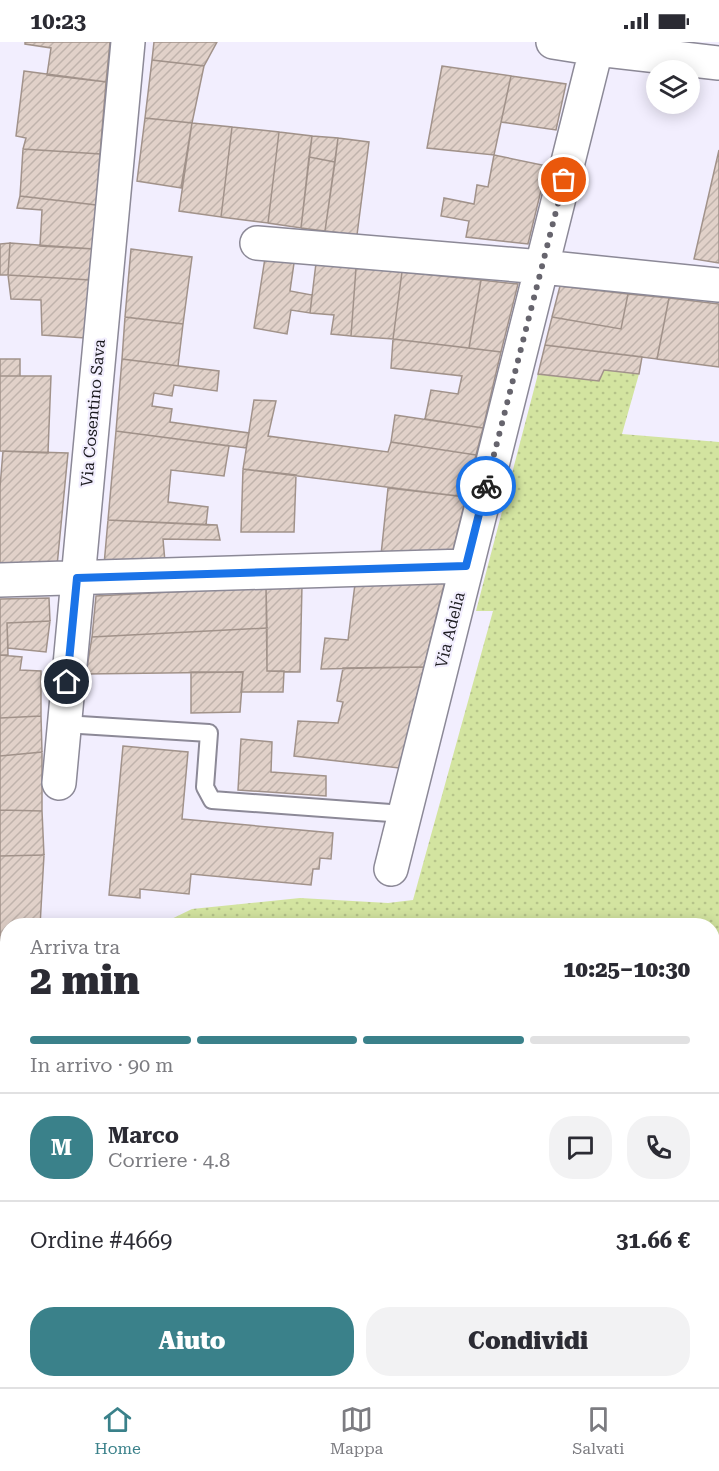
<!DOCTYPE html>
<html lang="it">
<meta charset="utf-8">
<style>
:root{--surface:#fff;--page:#f2f2f3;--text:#2b2b33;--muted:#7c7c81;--line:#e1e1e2;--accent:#3a818a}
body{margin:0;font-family:"Roboto Serif",serif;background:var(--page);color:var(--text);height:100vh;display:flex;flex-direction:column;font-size:22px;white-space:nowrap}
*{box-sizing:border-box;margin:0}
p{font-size:20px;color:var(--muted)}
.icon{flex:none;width:33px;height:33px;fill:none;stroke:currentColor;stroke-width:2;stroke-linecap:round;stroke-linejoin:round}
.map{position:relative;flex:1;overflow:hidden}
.sheet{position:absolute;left:0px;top:876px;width:720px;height:470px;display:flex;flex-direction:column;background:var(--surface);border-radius:24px 24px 0 0;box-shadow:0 3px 15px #0003}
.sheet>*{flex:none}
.tools{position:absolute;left:646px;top:18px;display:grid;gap:12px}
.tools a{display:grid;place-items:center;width:54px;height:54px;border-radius:50%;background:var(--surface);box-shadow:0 3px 15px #0003;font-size:30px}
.pin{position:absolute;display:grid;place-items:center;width:51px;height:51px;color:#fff;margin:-26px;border:3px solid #fff;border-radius:50%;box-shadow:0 2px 6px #0007}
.courier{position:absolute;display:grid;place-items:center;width:60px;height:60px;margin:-30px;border:4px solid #1a73e8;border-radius:50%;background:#fff;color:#222;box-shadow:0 2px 8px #0007}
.overview em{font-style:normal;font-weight:800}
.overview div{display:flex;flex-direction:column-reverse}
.overview{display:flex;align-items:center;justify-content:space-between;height:102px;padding:0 30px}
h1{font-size:39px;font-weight:800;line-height:45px}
.bar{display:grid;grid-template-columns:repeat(4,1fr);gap:9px 6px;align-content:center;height:72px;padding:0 30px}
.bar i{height:8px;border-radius:4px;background:var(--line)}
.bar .on{background:var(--accent)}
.bar p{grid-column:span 4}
.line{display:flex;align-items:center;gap:15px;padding:0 30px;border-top:2px solid var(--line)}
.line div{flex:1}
.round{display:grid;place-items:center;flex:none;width:63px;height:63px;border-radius:24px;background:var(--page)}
.action{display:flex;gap:12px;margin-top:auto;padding:12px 30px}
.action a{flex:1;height:69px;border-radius:24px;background:var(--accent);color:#fff;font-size:24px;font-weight:800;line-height:69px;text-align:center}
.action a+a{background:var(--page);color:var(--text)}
.status{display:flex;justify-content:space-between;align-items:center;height:42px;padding:0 30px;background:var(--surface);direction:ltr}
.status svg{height:16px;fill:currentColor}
.dock{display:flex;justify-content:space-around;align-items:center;height:84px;border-top:2px solid var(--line);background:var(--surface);font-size:16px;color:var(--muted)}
.dock a{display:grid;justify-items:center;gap:3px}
.dock .on{color:var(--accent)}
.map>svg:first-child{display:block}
</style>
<div class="status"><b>10:23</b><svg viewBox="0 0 49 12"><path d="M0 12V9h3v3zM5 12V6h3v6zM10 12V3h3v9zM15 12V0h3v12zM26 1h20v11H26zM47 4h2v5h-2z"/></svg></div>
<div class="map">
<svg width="719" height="1345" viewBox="0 0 719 1345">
<defs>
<pattern id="grass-dots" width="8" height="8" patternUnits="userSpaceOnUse" patternTransform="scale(1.5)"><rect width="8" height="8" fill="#d3e4a0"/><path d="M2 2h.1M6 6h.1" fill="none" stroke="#b5c389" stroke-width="1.8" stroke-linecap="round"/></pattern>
<pattern id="building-hatch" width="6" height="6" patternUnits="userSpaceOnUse" patternTransform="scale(1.5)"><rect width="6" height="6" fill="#e1d1c9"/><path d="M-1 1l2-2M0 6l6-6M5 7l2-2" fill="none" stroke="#c0b3ac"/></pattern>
</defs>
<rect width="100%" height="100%" fill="#f2eefe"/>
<path fill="url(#grass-dots)" d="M604 328 639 332 622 392 719 400V901L713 903 712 884H157L192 867 300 856 388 861 413 858 493 569H476L538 332 599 339Z
M7 1096 8 1338H318L315 1345H0V1112L2 1114Z"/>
<path fill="url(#building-hatch)" stroke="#a1928a" stroke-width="1.5" d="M25 0H110L106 40 47 33 51 6 25 2Z
M154 0H217L204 24 152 18Z
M152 18 204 24 192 81 145 76Z
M442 24 511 34 494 113 427 106Z
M24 29 106 40 100 112 23 107 26 96 16 94Z
M511 34 566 42 556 88 501 80Z
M145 76 192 81 181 146 137 139Z
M192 81 232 85 221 175 179 169Z
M232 85 279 90 268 181 221 175Z
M279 90 312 94 301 186 268 181Z
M312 94 338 96 335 120 309 115Z
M338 96 369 100 357 193 325 189Z
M23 107 100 112 96 163 20 154Z
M719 108V221L694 217Z
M494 113 547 124 528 202 466 195 469 179 441 174 444 156 474 162 477 143 488 145Z
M309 115 335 120 325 189 301 186Z
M20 154 96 163 93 207 40 204 42 168 17 166Z
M10 201 93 207 90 238 8 233Z
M10 201 8 233H0V202Z
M131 207 192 215 183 282 125 275Z
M265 216 294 221 290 249 312 253 310 271 291 268 287 292 254 286Z
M316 221 356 226 351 294 331 292 334 273 310 271Z
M356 226 402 230 393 297 351 294Z
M402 230 481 238 469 306 393 297Z
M8 233 90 238 85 296 42 293 41 258 11 257Z
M481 238 518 242 501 310 469 306Z
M560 244 628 252 621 287 552 275Z
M628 252 669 256 657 317 545 303 552 275 621 287Z
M669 256 719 262V325L657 317Z
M125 275 183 282 178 324 122 317Z
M393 297 501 310 483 386 425 377 431 348 458 352 462 334 391 326Z
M545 303 642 315 639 332 604 328 599 339 538 332Z
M0 317H20V334H0Z
M122 317 219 329 217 349 174 343 172 354 154 351 152 364 172 367 170 380 249 391 246 406 116 389Z
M0 334H51L48 411 0 409Z
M254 358 276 359 268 394 388 410 391 400 476 413 466 455 243 427Z
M395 373 483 386 476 413 391 400Z
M116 389 229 404 224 434 171 428 168 460 208 465 206 483 108 478Z
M3 409 68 411 57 524 0 525V445Z
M243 427 296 433 294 490H241Z
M388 446 466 455 453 508 381 513Z
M108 478 217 483 220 498 163 497 165 520 104 523Z
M445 539 424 625 321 627 325 596 348 598 355 542Z
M302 543 300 630 267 629 266 545Z
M266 545 267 586 92 595 96 554Z
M49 556 50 579 7 581 8 613H0V557Z
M50 579 46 610 8 606 7 581Z
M267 586V629H284L283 650H241L243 630 86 632 92 595Z
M0 613 22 615 20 628 41 629V674L0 676Z
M424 625 399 726 294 714 298 679 338 681 343 660 337 659 343 626Z
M191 630H243L240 670 191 671Z
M41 674 42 710 0 714V676Z
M241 697 272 700 271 730 326 734V754L238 748Z
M123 704 188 710 182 777 333 791 331 817 320 816 319 827H313L311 843 191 832 189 852 140 847V856L109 853Z
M42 710V769L0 768V714Z
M0 768 42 769 44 813 0 814Z
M44 813 40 884H8V898L0 899V814Z
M719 1169V1203L712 1202Z"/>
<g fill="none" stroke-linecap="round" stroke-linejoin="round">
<g stroke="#8c8997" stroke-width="20">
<path id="service" d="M64 682 209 691 205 745 212 758 404 772"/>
</g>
<g stroke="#8c8997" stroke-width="36">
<path id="minor" d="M553 0 597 7 719 21
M257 201 542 225 719 243
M0 538 466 524
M59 741 128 0
M391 827 598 0
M492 1338 514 1345"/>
</g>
<use href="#service" stroke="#fff" stroke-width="16"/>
<use href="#minor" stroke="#fff" stroke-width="33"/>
</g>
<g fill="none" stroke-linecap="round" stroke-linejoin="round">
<path stroke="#66646d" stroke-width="6" stroke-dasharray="0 10.8" d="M486 444 564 138"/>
<path stroke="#1a73e8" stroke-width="8" d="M67 640 77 536 466 524 486 444"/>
</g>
<g text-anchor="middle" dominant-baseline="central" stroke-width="4.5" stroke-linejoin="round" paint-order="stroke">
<g font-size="16" fill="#1b1a1f" stroke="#f2eefe">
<text transform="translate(93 371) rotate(-85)">Via Cosentino Sava</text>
<text transform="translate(450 588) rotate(-76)">Via Adelia</text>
</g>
</g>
</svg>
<div class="tools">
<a><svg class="icon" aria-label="layers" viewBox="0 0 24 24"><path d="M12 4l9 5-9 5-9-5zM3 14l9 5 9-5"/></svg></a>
</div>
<div class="pin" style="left:564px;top:138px;background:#ea580c"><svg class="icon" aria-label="bag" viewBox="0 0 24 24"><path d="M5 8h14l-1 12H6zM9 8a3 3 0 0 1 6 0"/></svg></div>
<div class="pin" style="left:67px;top:640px;background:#1f2937"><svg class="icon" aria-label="home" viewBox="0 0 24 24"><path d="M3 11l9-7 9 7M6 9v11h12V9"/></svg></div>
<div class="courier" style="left:486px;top:444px"><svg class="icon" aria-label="bike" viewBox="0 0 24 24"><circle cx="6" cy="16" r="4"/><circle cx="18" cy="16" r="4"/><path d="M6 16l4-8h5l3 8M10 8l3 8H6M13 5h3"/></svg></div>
<section class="sheet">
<div class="overview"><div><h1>2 min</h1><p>Arriva tra</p></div><em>10:25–10:30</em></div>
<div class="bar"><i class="on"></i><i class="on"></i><i class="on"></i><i></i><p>In arrivo · 90 m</p></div>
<div class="line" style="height:108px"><b class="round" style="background:var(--accent);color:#fff">M</b><div><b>Marco</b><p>Corriere · 4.8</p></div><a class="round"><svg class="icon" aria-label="chat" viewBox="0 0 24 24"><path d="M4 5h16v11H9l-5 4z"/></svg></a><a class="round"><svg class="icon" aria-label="phone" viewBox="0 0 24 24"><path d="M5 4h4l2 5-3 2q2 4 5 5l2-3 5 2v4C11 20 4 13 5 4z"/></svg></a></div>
<div class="line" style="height:78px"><div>Ordine #4669</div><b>31.66 €</b></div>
<div class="action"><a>Aiuto</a><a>Condividi</a></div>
</section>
</div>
<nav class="dock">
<a class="on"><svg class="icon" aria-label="home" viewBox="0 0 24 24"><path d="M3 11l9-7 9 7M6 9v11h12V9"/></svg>Home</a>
<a><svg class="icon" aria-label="map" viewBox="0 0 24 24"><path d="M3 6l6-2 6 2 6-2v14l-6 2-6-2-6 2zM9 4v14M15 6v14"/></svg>Mappa</a>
<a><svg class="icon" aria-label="saved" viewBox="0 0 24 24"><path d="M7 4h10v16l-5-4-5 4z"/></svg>Salvati</a>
</nav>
